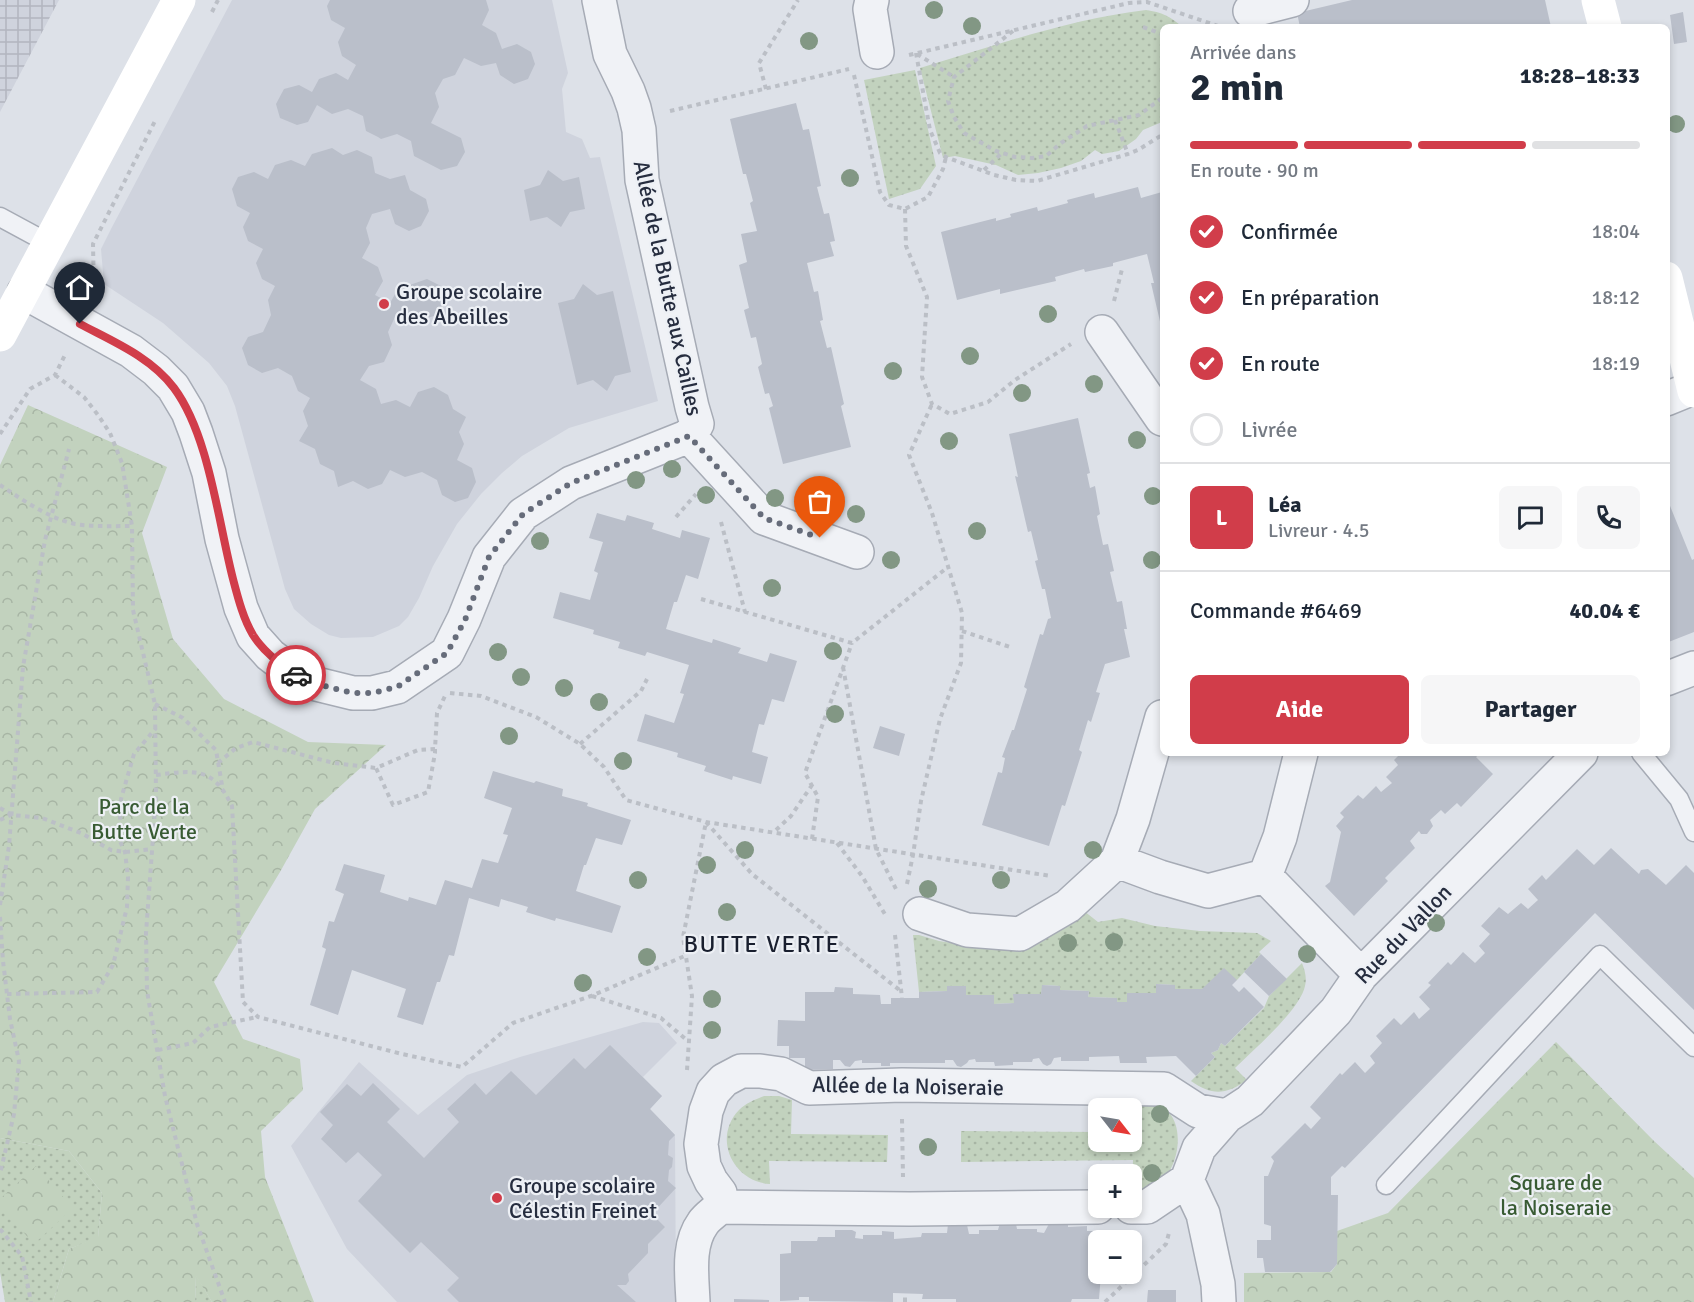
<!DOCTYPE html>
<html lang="fr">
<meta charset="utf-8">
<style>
:root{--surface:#fff;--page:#f6f6f7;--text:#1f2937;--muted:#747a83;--line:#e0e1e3;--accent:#d13d4a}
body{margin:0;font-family:Signika,sans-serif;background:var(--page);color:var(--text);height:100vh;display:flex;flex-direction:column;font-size:22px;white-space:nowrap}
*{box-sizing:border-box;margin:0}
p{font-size:20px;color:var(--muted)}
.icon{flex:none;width:33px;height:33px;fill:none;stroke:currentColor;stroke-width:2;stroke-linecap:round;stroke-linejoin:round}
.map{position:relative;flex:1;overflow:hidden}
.details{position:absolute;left:1160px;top:24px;width:510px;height:732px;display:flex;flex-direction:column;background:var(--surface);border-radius:9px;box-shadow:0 3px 9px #0003}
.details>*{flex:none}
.needle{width:39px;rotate:121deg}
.tools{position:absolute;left:1088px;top:1098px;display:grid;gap:12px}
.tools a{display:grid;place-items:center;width:54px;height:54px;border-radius:9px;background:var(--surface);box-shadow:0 3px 9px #0003;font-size:30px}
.pin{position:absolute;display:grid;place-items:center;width:51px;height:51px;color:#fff;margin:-62px -26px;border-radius:50% 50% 50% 0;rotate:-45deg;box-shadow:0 0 6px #0007}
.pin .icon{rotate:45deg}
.courier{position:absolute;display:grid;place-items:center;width:60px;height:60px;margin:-30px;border:4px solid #d13d4a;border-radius:50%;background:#fff;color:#222;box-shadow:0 2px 8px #0007}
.headline em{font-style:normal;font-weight:700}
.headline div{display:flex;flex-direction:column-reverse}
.headline{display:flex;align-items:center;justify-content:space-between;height:102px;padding:0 30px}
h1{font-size:39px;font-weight:700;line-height:45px}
.bar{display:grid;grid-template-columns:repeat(4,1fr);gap:9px 6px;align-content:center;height:72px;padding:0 30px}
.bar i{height:8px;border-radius:4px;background:var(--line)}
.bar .active{background:var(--accent)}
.bar p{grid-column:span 4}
.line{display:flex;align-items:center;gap:15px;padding:0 30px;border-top:2px solid var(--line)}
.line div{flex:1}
.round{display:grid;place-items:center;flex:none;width:63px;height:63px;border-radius:9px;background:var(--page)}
ol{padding:0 30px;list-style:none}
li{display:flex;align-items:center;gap:18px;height:66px}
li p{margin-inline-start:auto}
li .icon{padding:6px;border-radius:50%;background:var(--accent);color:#fff;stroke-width:4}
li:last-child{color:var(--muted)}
li i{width:33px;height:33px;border:3px solid var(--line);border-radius:50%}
.button{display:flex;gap:12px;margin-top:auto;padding:12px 30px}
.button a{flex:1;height:69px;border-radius:9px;background:var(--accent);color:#fff;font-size:24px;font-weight:700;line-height:69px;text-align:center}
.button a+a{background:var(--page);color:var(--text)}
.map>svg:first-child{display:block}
</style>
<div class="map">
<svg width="1694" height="1302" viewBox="0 0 1694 1302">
<defs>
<pattern id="industrial-grid" width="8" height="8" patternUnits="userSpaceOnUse" patternTransform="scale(1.5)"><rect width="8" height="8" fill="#cfd3dd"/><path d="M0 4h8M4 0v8" fill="none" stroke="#b2b5bf"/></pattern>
<pattern id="grass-dots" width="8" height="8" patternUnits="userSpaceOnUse" patternTransform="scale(1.5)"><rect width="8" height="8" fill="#c2d2be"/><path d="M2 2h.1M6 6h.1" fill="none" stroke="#a7b5a4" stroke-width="1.8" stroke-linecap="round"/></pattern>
<pattern id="forest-crowns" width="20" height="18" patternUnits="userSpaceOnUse" patternTransform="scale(1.5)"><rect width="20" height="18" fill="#c2d2be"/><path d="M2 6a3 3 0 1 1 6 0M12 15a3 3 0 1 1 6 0" fill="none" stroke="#a7b5a4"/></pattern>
</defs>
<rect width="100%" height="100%" fill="#dde1e8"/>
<path fill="#cfd3dd" d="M232 0H552L568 73 562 89 566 132 582 139 590 158 600 157 658 401 569 428 522 456 502 473 481 494 457 524 433 566 419 598 408 617 399 626 373 637 341 638 329 635 311 624 294 609 285 589 235 406 227 386 209 363 163 323 104 284 101 249 111 229Z
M643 1022 659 1023 677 1043 643 1077 662 1096 650 1109 675 1135 676 1302H397L347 1249 291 1146 359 1062 418 1115 467 1075 520 1057Z"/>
<path fill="url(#industrial-grid)" d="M0 0H59L0 112Z"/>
<path fill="url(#grass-dots)" d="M1146 10C1161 12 1172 17 1182 27H1162V122L1143 130 1136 139 1119 151 1102 154 1095 150 1081 161 1061 168 1038 173 1018 175 996 165 955 156 943 158 920 68C994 46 1069 19 1146 10Z
M915 70 936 166 920 189 889 199 864 80Z
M1084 911 1098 922 1122 918 1155 926 1200 931 1257 933 1271 941 1259 952 1261 954 1237 980 1202 989H1175L1174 985 1156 984V993L1127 994V1002H1117V998L1088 997 1089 991 1060 990V986L1043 985 1041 994H1014V1003L994 1004V995H966V986H948L947 991 919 992 913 935H919L939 941 978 947Z
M1302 963C1305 971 1307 978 1305 986 1300 1010 1253 1050 1235 1068L1247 1080C1226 1095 1212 1096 1191 1081L1215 1057 1211 1053 1218 1050 1221 1043 1225 1046 1264 1008 1269 996Z
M764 1096H779L792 1100 791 1134 888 1135 887 1162 769 1161 770 1184C733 1182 712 1138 739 1110 746 1103 754 1100 764 1096Z
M1137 1101C1143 1102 1150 1102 1156 1104 1185 1113 1182 1158 1165 1177 1156 1188 1144 1190 1132 1193L1133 1160 961 1162V1131L1098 1132V1142H1131V1132L1136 1131Z
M0 1138 69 1151 102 1193 98 1238 69 1249 53 1302H5L0 1272Z
M196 1275 212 1302H195Z"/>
<path fill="url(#forest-crowns)" d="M28 405 167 467 142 533 173 639 224 699 308 742 386 745 315 809 280 872 214 982 243 1039 300 1059 303 1090 261 1131 265 1177 314 1302H212L196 1276 195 1302H53L69 1249 98 1237 102 1193 69 1151 0 1138V465Z
M1556 1042 1654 1141 1694 1178V1302H1244V1273L1331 1272 1337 1264V1231L1388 1213Z
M36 1166 73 1208 34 1244 0 1206V1199Z"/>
<path fill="#babfca" d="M330 0H486L489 10 482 25 496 33 502 49 517 44 531 52 535 64 528 79 514 84 500 75 496 63 481 66 464 58 455 75 443 79 435 93 439 107 431 123 461 138 465 152 457 166 441 170 414 156 411 141 397 134 381 139 378 137 366 131 363 116 348 109 332 114 317 105 308 122 297 125 280 118 276 104 284 89 299 85 312 92 319 79 336 73 348 80 356 65 342 56 338 42 345 28 331 20 327 6Z
M1352 0H1545L1551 27H1300L1297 13Z
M1683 12 1687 42 1674 44 1670 15Z
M796 103 803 130 809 129 821 186 817 187 824 214 829 213 835 241 830 242 834 256 807 263 814 292 818 291 823 320 820 321 827 348 831 347 844 404 841 406 851 447 783 464 769 408 773 406 769 393 765 394 758 367 762 364 756 337 751 338 744 310 749 308 739 265 747 262 741 234 757 231 750 203 753 201 746 174H743L730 119Z
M332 148 343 155 357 150 372 157 375 173 390 179 405 175 410 190 426 199 429 211 421 226 409 231 395 224 390 209 372 214 366 228 370 243 362 258 378 267 383 281 375 295 390 303 398 289 427 279 441 286 445 300 437 315 408 324 395 317 388 332 392 345 384 362 369 366 360 380 376 389 381 404 396 400 410 407 418 392 434 387 448 395 453 409 466 417 459 432 464 444 457 460 472 468 476 482 468 498 455 502 442 495 437 480 422 472 405 477 390 470 382 484 368 489 353 481 338 487 334 471 320 464 315 449 299 441 308 426 303 411 310 398 298 391 292 376 278 368 262 373 248 365 242 348 248 337 263 332 271 315 268 300 275 286 262 279 256 263 263 249 248 241 243 227 250 213 237 206 232 189 238 177 254 172 268 179 275 165 291 160 305 166 312 154Z
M548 170 563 181 579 177 585 209 570 212 561 227 547 217 530 221 524 190 540 185Z
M1138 187 1141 198 1162 192V330L1151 283H1154L1147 254 1113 263V266L1085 272 1084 269 1055 277 1056 281 1000 294V289L957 300 941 232 996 218V221L1011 217 1010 214 1037 207 1038 211 1068 203 1067 200 1094 193 1095 198Z
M583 284 597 295 613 291 631 372 615 376 607 391 593 380 577 385 558 303 574 299Z
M1078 418 1090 473 1087 474 1090 488 1095 486 1100 514 1097 516 1103 545 1108 544 1114 571 1110 572 1117 602 1122 601 1127 629H1124L1130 657 1105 664 1096 692 1100 693 1091 722 1088 720 1079 750 1082 752 1065 806 1062 805 1049 846 982 825 998 772 1002 773 1005 758 1002 757 1012 730H1014L1027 689 1024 687 1040 634 1043 635 1048 619 1051 618 1045 589H1042L1035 561 1038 560 1031 531 1028 532 1015 476 1018 477 1009 434Z
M1666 496 1692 560 1694 559V632L1666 643Z
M597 513 625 521 627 515 654 523 652 529 680 538 682 530 710 538 698 579 686 575 677 602H674L666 629 712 643 713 639 741 648 738 653 767 662 770 653 797 661 784 702 772 699 764 725 759 724 752 752 768 757 761 784 733 776 732 780 704 771 706 766 677 757 678 753 637 741 645 714 674 723 684 694 680 693 689 665 647 652 645 656 618 648 620 642 593 634 594 630 553 618 560 592 590 600 598 573 594 571 603 542 589 538Z
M880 726 905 734 899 756 873 748Z
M1401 753H1481L1476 757 1493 774 1461 807 1457 803 1445 814 1441 810 1430 820 1433 826 1427 834H1421L1419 831 1410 841 1415 848 1385 878 1388 881 1354 916 1325 886 1330 882 1341 832 1336 826 1344 817 1340 813 1358 795 1363 799 1376 786 1381 792 1392 783 1386 777 1398 765 1394 760Z
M493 771 534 783 536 781 563 789 562 796 588 803 587 806 631 820 622 845 596 838 586 865H584L576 891 621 906 612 933 556 918 555 921 526 912 528 907 501 899 499 907 469 898 454 956 449 955 440 982H437L423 1025 397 1017 406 989 352 970 338 1015 310 1005 326 949 322 947 329 921 334 922 344 894 335 890 344 864 385 875 380 892 408 901 409 897 436 905 445 880 472 888 482 859 498 863 508 835 503 834 512 808 484 798Z
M1611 848 1639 874 1641 870 1648 869 1666 885 1686 865 1694 873V1010L1595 913 1345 1168 1342 1166 1331 1177V1195H1338L1337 1264 1332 1270 1330 1272H1265L1263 1258H1257V1240H1271V1226L1264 1224V1176H1268L1274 1161 1271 1157 1305 1123 1311 1129 1321 1118 1310 1107 1340 1073 1342 1075 1355 1062 1365 1073 1375 1063 1370 1056 1382 1043 1376 1036 1394 1018 1401 1025 1414 1012 1419 1019 1430 1009 1419 997 1431 985 1428 983 1448 962 1451 965 1463 952 1475 963 1485 953 1479 946 1490 934 1481 926 1499 907 1508 914 1521 903 1528 909 1538 900 1528 889 1542 875 1546 880 1577 849 1594 865Z
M1261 954 1287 979 1269 996 1244 972Z
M1224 968 1237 980 1232 985 1239 992 1244 987 1264 1007 1225 1046 1221 1043 1218 1050 1211 1053 1215 1057 1196 1076 1176 1056 1146 1057 1147 1063H1120L1119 1056 1089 1057V1061H1061V1057L1054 1058 1051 1064 1047 1066 1043 1064 1039 1058 1033 1059 1032 1062H1013V1065L995 1066 994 1062H976L975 1059 969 1060 967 1063 961 1067 957 1066 953 1060H945V1063H890V1066H881V1063H862V1060L855 1061 850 1067 845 1066 840 1060H833V1069L805 1070V1058H789V1046H777L778 1020 805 1021V992H834L835 987 853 988V994L880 995 881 1004H891V998H919V992L947 991V986H966V995H994V1004L1014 1003 1013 994H1041L1042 985 1060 986V990L1089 991 1088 997 1117 998V1002H1127V993H1156V984L1175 985V989H1202Z
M610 1045 662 1096 650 1109 675 1135 669 1141 668 1155 673 1158 672 1167 669 1170 668 1181 676 1188 652 1214 665 1227 648 1244V1253L628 1274 629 1281 626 1285H617L636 1302H459L447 1290 459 1278 421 1242 410 1253 358 1201 382 1175 358 1152 346 1163 321 1139 333 1125 320 1112 347 1084 361 1096 373 1083 400 1109 387 1122 424 1158 459 1122 447 1109 475 1083 486 1095 511 1071 536 1095 574 1058 585 1069Z
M1050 1222H1068V1227L1087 1226V1231H1115V1240H1098V1274H1101L1099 1299H1072L1071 1302H956V1299H922L923 1294 893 1293V1302L809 1301V1297H799V1300L780 1301V1254L791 1253V1241H817L818 1237H835V1230H852L856 1232 855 1238 863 1239V1235H882V1231L894 1232V1239L921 1237 922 1233H947L948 1224 967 1225 969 1234H979V1230H998L1000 1223 1016 1224 1017 1229H1037V1232L1044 1233Z
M1148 1290H1176V1302H1147Z
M734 1299 769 1300V1302H734Z"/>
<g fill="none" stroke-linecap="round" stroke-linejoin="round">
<g stroke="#a6abb5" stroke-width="21">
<path id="lane" d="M0 217 50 244
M1641 753 1679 799 1694 832
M1386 1185 1600 955 1694 1047"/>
</g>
<g stroke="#a6abb5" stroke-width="36">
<path id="street" d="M872 0 870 9 877 52
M1250 11 1292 0
M24 292 131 351 156 370 173 387 188 412 196 433 209 473 222 539 241 608 253 636 270 655 304 681 353 693H372L397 687 447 653 464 619 489 557 523 514 571 483 689 436 697 424 692 407 642 180 639 130 634 108 628 91 610 54 599 0
M1102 332 1162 419
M1666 399 1693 388
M689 436 764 518 857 552
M1666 679 1694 668
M1117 861 1160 877 1208 891 1265 876
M1265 876 1361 975
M1265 876 1280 837 1301 753
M920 914 967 930 1020 934 1068 906 1117 861 1133 819 1162 717
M1187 1180 1199 1148 1227 1116 1250 1101 1336 1011 1361 975 1581 753
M1187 1180 1203 1214 1218 1284 1219 1302
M720 1207V1193L711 1181 704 1166 701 1144 706 1111 713 1092 724 1080 741 1071H760L781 1074 809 1088 902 1085 1164 1089 1198 1111 1227 1116
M1131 1207H1147L1187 1180
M693 1302C692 1276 687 1245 703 1223 707 1217 715 1212 720 1207L910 1209 1098 1207"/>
</g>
<path stroke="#bbbfc6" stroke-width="4" stroke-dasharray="4.5 4.5" stroke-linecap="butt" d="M212 12 218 0
M1143 27 1162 34
M1013 31 954 77 948 101 954 117 964 133 996 151 1015 157 1032 158 1046 156 1061 143 1087 126 1139 115 1162 98
M916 53 930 130 940 153 946 157 994 175 1016 180 1037 181 1128 154 1138 150 1162 135
M917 54 954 77
M909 55 1129 3 1147 2 1221 27
M854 75 880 192 889 205 905 209 928 197 943 169 946 157
M766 89 759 63 798 0
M670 111 849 69
M1115 120 1128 154
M984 170 1002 153
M905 209 906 246 927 297 922 377 932 404 950 414 988 402 1015 380 1071 344
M94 292 93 244 156 119
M1114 301 1122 269
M55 375 84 397 98 415 110 433 122 463 132 526 133 610 155 704 156 796 146 933 147 991 165 1096 197 1224 225 1302
M0 434 30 389 55 375 66 353
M0 485C23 500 48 518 75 524 94 527 113 526 132 526
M676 517 696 494
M721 522 745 612
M701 599 852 643 948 567
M962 631 1010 647
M843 667 876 849 897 891
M450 693 481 696 536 717 580 744 604 767 626 800 706 822 1051 876
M155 704 183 718 216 750 222 785
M580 744 641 691 647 679
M435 749 418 750 376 768 393 805 428 792 435 753V749L437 713 445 696
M218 763 236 748 253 742 334 763 376 768
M156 775C196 770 213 767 232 806L243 1002 258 1017 402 1054 462 1067 513 1023 591 996 687 955
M0 808 12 815 42 818 81 833 111 850 125 852 152 849
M0 820 11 815
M706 822 752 874 902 992
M776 830 791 816 812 785
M812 839 818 797 805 773 852 643
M837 843 862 876 886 916
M907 884 913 855 921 801 940 719 961 663 962 613 932 513 909 455 932 404
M0 905 9 846 23 667 45 540 69 449
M0 917 3 961 10 1019 19 1061 14 1114 0 1174
M895 935 902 998
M7 994 97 992 113 965 127 907 128 877 125 852 119 839 121 799 134 754 156 728
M592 996 661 1018 689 1042
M158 1050 193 1043 210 1027 257 1017
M687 1070 692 996 683 937 706 822
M902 1119 903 1177
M0 1229 22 1256 31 1302
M905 1302V1293
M1105 1302 1166 1244 1169 1233"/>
<use href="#lane" stroke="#f0f2f6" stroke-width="18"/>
<use href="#street" stroke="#f0f2f6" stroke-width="33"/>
<path stroke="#fff" stroke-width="33" d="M1598 0 1605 27
M1666 278 1694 391
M0 335 179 0"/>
</g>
<g fill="#829784">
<circle cx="934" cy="10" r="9"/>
<circle cx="972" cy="26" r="9"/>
<circle cx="809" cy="41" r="9"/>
<circle cx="1676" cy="124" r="9"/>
<circle cx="850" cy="178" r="9"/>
<circle cx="1048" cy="314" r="9"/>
<circle cx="970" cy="356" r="9"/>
<circle cx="893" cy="371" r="9"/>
<circle cx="1094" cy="384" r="9"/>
<circle cx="1022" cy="393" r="9"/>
<circle cx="1137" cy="440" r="9"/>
<circle cx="949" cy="441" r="9"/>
<circle cx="672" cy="469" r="9"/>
<circle cx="636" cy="480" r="9"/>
<circle cx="706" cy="495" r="9"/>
<circle cx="1153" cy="496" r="9"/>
<circle cx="775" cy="498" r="9"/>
<circle cx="856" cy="514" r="9"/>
<circle cx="977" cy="531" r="9"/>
<circle cx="540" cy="541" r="9"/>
<circle cx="891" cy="560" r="9"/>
<circle cx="1152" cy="560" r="9"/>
<circle cx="772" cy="588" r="9"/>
<circle cx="833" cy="651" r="9"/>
<circle cx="498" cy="652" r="9"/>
<circle cx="521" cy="677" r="9"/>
<circle cx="564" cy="688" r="9"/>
<circle cx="599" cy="702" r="9"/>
<circle cx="835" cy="714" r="9"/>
<circle cx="509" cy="736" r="9"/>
<circle cx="623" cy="761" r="9"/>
<circle cx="745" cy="850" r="9"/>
<circle cx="1093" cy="850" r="9"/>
<circle cx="707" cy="865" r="9"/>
<circle cx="638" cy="880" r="9"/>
<circle cx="1001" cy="880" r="9"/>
<circle cx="928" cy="889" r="9"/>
<circle cx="727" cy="912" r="9"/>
<circle cx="1436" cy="923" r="9"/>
<circle cx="1114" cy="942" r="9"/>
<circle cx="1068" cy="943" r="9"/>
<circle cx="1307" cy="954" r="9"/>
<circle cx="647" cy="957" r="9"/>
<circle cx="583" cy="983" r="9"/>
<circle cx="712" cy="999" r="9"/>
<circle cx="712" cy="1030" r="9"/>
<circle cx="1160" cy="1114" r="9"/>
<circle cx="928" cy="1147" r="9"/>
<circle cx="1152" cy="1173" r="9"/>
</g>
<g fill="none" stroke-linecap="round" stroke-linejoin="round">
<path stroke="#666c7a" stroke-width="6" stroke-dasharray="0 10.8" d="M296 675 304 681 353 693H372L397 687 447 653 465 620 489 557 523 514 571 483 689 436 764 518 820 538"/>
<path stroke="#d13d4a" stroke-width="8" d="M80 324C112 341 151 357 174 388 209 435 218 521 233 579 238 598 243 618 253 635 263 651 281 665 296 675"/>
</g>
<g fill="#d13d4a" stroke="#edf0f5" stroke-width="2">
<circle cx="384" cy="304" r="6"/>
<circle cx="497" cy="1198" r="6"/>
</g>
<g text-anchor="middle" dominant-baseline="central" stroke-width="4.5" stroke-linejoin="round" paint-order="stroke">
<g font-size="22" fill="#262d3f" stroke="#edf0f5">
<text transform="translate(668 288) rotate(78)">Allée de la Butte aux Cailles</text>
<text transform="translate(1403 934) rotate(-46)">Rue du Vallon</text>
<text transform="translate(908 1086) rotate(1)">Allée de la Noiseraie</text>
</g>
<g font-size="22" fill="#262d3f" stroke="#edf0f5" text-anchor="start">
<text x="396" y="291">Groupe scolaire<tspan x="396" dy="25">des Abeilles</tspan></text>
<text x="509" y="1185">Groupe scolaire<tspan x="509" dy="25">Célestin Freinet</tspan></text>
</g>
<g font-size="22" fill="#385b33" stroke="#edf0f5">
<text x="144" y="806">Parc de la<tspan x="144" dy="25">Butte Verte</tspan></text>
<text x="1556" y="1182">Square de<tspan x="1556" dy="25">la Noiseraie</tspan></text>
</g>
<g font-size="24" letter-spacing="1.5" fill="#191f2f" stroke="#edf0f5">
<text x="762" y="944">BUTTE VERTE</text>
</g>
</g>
</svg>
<div class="tools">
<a><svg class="needle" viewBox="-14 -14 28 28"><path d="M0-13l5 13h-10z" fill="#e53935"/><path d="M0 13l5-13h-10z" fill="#747a83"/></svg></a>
<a>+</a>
<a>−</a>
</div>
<div class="pin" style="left:820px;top:538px;background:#ea580c"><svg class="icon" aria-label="bag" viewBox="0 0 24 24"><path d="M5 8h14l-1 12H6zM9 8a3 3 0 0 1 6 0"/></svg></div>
<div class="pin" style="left:80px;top:324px;background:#1f2937"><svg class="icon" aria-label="home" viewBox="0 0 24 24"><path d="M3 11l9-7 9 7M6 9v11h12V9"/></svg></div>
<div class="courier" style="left:296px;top:675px"><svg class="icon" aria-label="car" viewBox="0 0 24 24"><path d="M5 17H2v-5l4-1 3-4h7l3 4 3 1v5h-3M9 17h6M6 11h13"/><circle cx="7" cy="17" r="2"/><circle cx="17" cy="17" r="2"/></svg></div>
<section class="details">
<div class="headline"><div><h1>2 min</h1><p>Arrivée dans</p></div><em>18:28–18:33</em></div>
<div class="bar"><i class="active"></i><i class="active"></i><i class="active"></i><i></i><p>En route · 90 m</p></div>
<ol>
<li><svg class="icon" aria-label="check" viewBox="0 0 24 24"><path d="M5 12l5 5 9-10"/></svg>Confirmée<p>18:04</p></li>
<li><svg class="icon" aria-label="check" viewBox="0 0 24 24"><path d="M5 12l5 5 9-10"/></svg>En préparation<p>18:12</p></li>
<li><svg class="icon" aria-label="check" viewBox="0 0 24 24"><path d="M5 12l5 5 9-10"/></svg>En route<p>18:19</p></li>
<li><i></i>Livrée</li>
</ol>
<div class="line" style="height:108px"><b class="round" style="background:var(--accent);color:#fff">L</b><div><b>Léa</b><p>Livreur · 4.5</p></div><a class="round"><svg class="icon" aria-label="chat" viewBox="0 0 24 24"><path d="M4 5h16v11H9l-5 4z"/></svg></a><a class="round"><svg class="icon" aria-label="phone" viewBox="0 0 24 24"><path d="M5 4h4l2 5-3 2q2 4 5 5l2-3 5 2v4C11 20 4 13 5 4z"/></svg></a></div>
<div class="line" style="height:78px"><div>Commande #6469</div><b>40.04 €</b></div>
<div class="button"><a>Aide</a><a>Partager</a></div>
</section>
</div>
